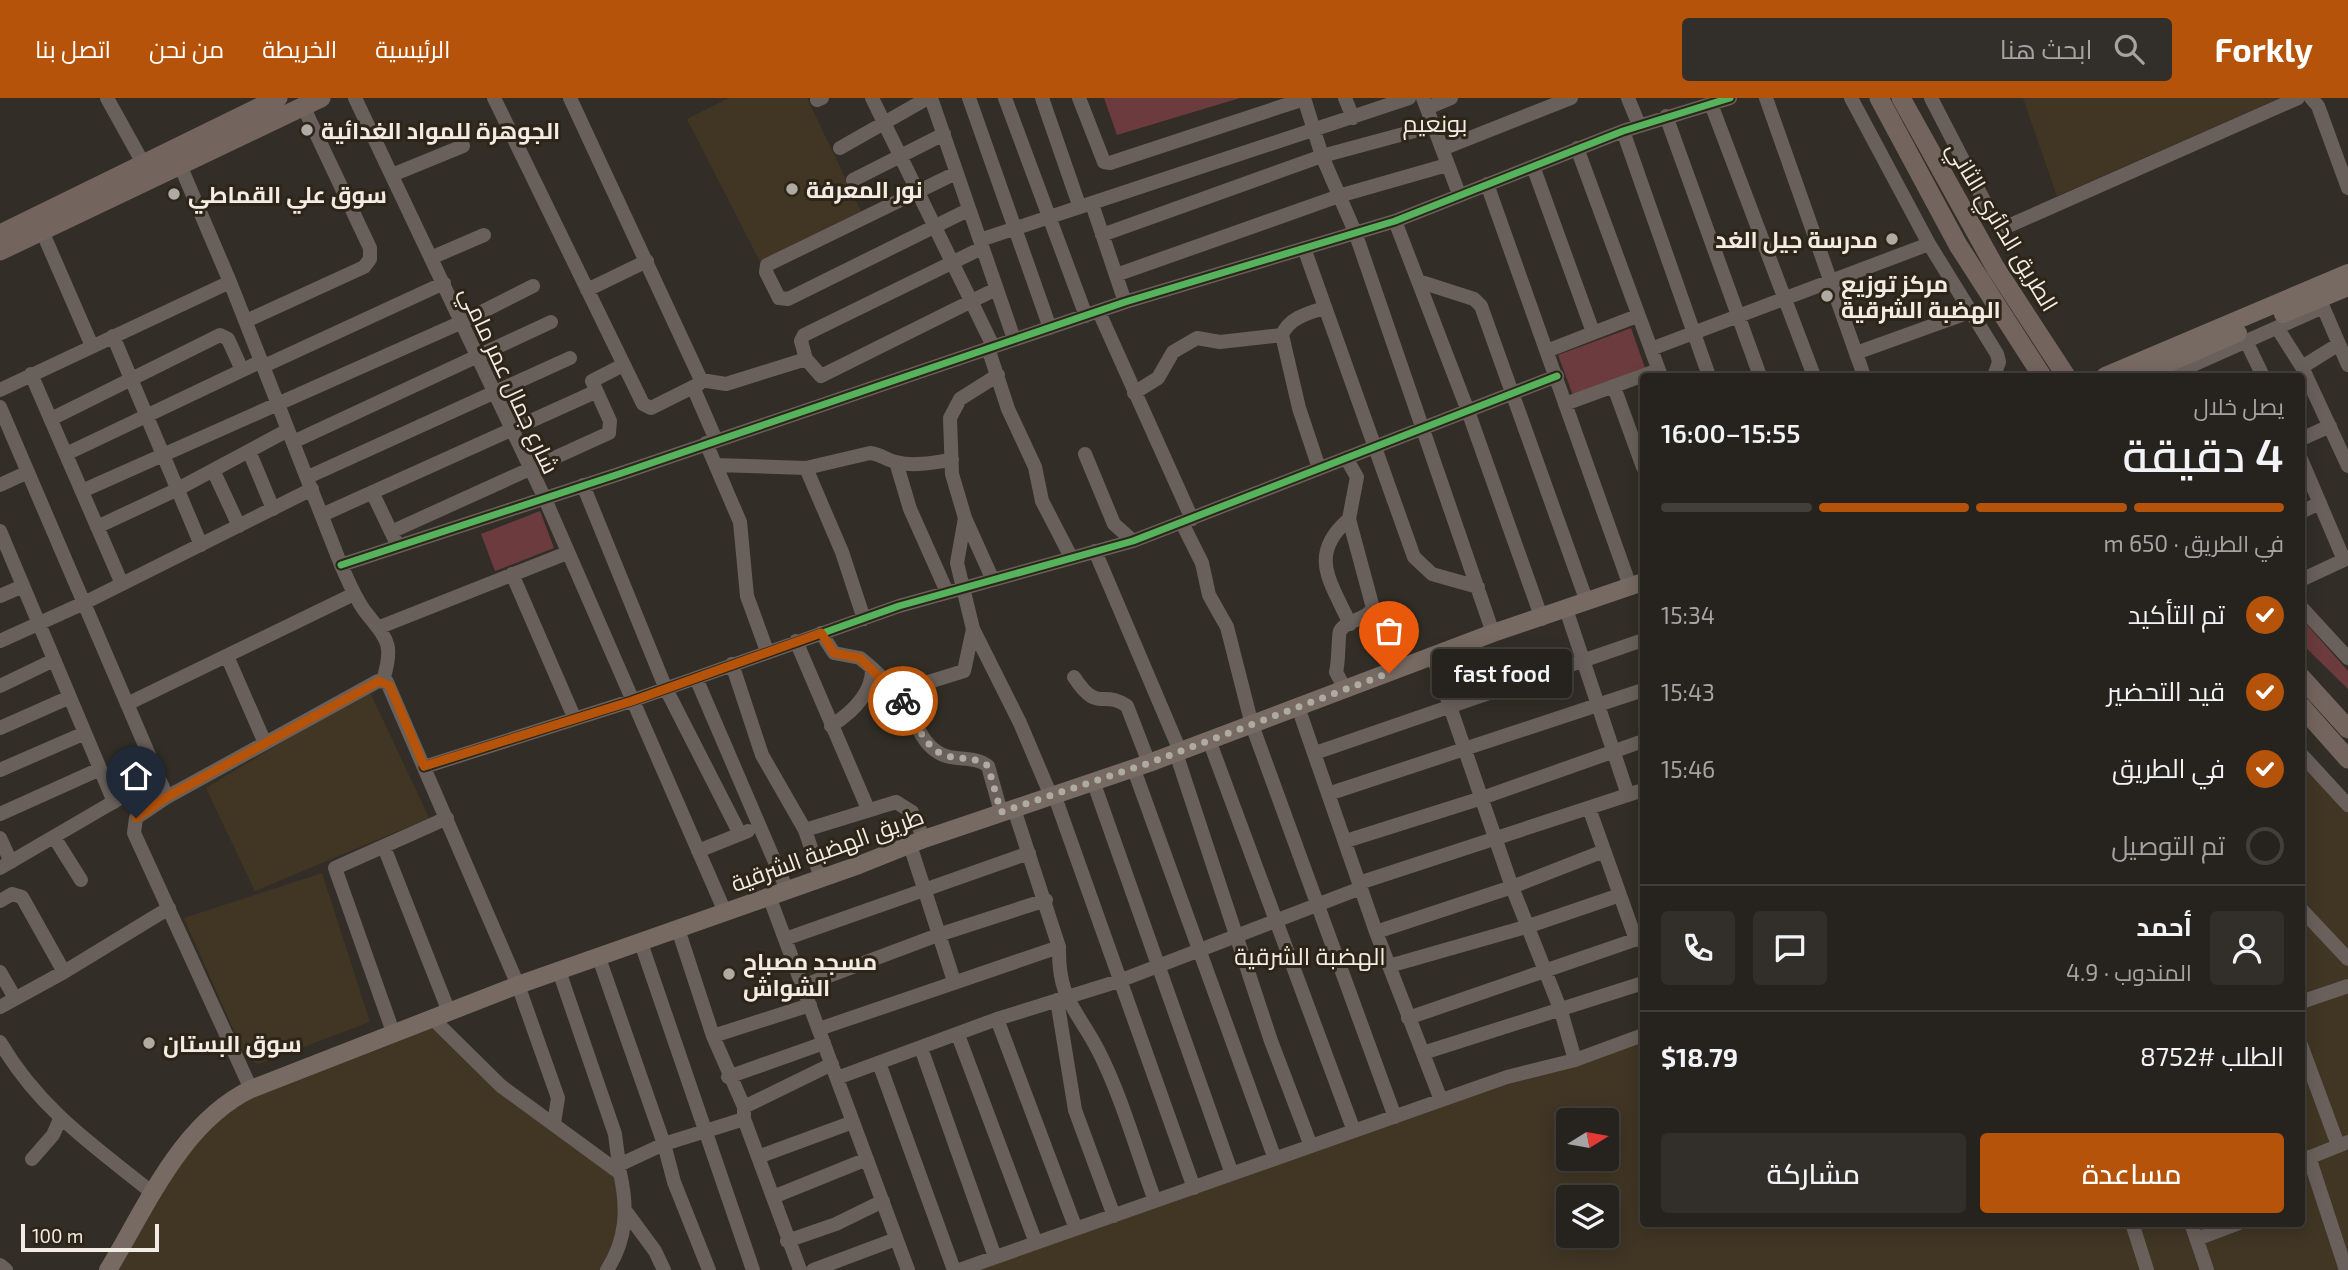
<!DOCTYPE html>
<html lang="ar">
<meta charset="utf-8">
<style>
:root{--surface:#26221d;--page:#322f2a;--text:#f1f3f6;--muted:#a4a4a4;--line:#423f3b;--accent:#b45309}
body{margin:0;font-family:"Exo 2",Cairo,sans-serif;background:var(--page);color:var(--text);direction:rtl;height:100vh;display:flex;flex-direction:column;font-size:26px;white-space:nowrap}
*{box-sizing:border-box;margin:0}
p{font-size:23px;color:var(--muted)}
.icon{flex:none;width:38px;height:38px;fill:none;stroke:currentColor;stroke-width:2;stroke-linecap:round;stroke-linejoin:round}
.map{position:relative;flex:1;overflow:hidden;direction:ltr}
.panel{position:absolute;left:1640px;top:275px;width:665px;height:854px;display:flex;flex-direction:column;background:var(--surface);border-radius:7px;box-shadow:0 4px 18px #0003,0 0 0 2px var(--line);direction:rtl}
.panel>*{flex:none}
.needle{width:46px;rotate:79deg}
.tools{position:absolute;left:1556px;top:1010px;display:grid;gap:14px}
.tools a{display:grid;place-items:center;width:63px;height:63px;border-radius:7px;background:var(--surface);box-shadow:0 4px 18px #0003,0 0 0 2px var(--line);font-size:35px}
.scale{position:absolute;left:21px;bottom:18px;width:138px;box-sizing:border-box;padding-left:7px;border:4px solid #f2ece4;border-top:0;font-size:19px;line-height:24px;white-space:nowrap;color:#f2ece4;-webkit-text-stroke:5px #2d2518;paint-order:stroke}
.pin{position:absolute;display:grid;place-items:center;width:60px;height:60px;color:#fff;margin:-72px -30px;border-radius:50% 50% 50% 0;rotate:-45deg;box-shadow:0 0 7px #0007}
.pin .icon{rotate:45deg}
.courier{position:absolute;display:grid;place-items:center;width:70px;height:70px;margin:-35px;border:5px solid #b45309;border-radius:50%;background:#fff;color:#222;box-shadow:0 2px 9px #0007}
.bubble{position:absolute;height:49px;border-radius:7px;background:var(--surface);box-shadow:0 4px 18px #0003,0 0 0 2px var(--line);font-size:23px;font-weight:600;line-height:49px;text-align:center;direction:rtl}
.overview em{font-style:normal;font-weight:600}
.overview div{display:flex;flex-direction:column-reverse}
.overview{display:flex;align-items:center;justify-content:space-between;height:119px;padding:0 21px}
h1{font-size:46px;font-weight:600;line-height:52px}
.bar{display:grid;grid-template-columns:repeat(4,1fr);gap:10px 7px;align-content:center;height:84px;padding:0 21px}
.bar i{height:9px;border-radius:5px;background:var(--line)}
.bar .on{background:var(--accent)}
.bar p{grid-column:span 4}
.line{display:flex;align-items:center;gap:18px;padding:0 21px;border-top:2px solid var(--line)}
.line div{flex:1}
.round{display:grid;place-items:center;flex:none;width:74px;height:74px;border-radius:7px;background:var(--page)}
ol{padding:0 21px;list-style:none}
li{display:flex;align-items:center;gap:21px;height:77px}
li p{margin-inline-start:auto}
li .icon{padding:7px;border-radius:50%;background:var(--accent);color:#fff;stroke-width:4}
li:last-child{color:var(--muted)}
li i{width:38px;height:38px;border:4px solid var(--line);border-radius:50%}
.action{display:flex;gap:14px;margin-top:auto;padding:14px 21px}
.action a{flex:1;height:80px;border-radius:7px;background:var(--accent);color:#fff;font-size:28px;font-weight:600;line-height:80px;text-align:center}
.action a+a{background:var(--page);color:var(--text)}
header{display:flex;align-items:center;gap:42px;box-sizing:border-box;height:98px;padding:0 35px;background:var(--accent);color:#fff}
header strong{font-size:33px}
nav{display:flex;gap:38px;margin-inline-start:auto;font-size:24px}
.search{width:490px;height:63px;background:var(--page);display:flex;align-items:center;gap:18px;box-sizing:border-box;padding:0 24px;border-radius:7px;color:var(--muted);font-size:26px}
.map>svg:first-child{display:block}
</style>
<header>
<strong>Forkly</strong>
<div class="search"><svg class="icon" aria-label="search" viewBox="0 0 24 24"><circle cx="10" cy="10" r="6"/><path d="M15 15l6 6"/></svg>ابحث هنا</div>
<nav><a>الرئيسية</a><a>الخريطة</a><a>من نحن</a><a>اتصل بنا</a></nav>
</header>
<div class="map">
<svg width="2348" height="1172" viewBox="0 0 2348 1172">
<rect width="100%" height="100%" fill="#322e27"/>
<path fill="#413624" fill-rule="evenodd" d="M729 0H807L861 113 760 164 687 21Z
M2023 0H2280L2057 98Z
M369 592 429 720 255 793 206 690Z
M2311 667 2348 707V1172H959L1643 937V1125H2301V676ZM1568 1022H1606V1060H1568ZM1568 1099H1606V1138H1568Z
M322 775 370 924 258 966 246 960 184 820Z
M432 920 459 948 620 1075 627 1115 607 1172H108L211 1015Z"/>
<path fill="#6b3b3d" d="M1104 0H1240L1117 37Z
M1631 230 1646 273 1574 300 1558 257Z
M540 413 554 450 495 473 481 436Z
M2301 520 2348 573V591L2301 545Z"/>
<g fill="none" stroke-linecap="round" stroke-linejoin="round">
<path stroke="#69605b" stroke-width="14" d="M107 0 143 65
M355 0 545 401 725 814
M494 0 643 306 651 310 699 286 701 282 570 0
M872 0 993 248
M931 0 1014 241
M969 0 1050 230
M1005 0 1086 218
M1042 0 1079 107
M1079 0 1104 64 1110 65 1304 1
M1304 0 1322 58 1355 134 1493 535
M1345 0 1353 20
M1423 0 1459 96
M1628 0 1639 27
M1766 0 1864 278
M1851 0 1929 146 1997 256 1999 264 1994 278
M1931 0 1995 124 2006 129 2298 0
M2311 0 2318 8 2348 90
M817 2 822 0
M1711 6 1814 278
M1427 10 1451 0
M1666 18 1760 278
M1623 33 1709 278
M840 50 928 0
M1577 50 1661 278
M1442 51 1571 0
M180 67 230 184 341 467C348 482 354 498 364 512 386 541 395 544 383 582
M1534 71 1593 234
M956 75 767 167 766 174 779 200 788 201 968 112
M392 77 463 48
M853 82 944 36
M1487 86 1630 488
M1092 106 1125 204
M1395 123 1468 313 1542 521
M42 133 92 248
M1102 137 1322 58 1433 28
M980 142 1409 0
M982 150 804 237 801 243 806 261 821 278 996 191
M1304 150 1414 459 1432 476 1478 489
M433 159 484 137
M1116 177 1342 97 1447 67
M1418 183 1474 201 1481 208 1587 504
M587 192 647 163
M2323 209 2348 267
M1099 214 1192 421
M246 223 364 169 370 161V150L303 8
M2278 231 2302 269 2348 368
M113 238 201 447
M2247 245 2263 278
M988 250 1008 311 1035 369 1042 403 1071 459
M1651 251 1929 146
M1549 252 1637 218
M1856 255 1970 214
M264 268 444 185
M2302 269 2339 246
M31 276 122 486
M2168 278 2323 209 2316 193
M701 282 726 286 806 261
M693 289 716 342
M1614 289 1643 369
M0 292 230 184
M1134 295 1158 280 1173 254 1197 240 1220 244 1282 237
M1565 306 1658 272
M0 309 167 699 378 583 387 584 518 887 558 1000 554 1025
M51 321 220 237 228 241 242 272
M2301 341 2330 328
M293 344 551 224
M706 345 740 424 747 498 767 553
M249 353 273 411
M66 356 262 263
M1085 356 1114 426 1133 443
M2301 361 2344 462
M896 364 910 411 947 494
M716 367 806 370 842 454 864 521
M806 370 870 355C881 356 886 362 896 364 914 369 934 364 952 362
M1319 370 1299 310 1282 237C1289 220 1308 215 1324 210
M213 372 239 428
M308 379 570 260
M0 387 28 374
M583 387 666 591 740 736
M82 393 462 224 533 188
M373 396 395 442
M2301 414 2320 405
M322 417 595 294
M965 420 957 465 973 531 1020 625 1051 698
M1349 421C1307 457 1331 484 1350 526
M1182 425 1202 465 1209 497 1227 529 1252 627 1395 1019
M97 429 176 392 288 332
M0 433 114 704
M391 434 609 335 610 323 592 283 623 267
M1095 453 1180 653
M341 467 619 376 1125 204 1395 123 1623 33 1730 0
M512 476 574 619
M992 480 965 420 952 376 950 320 960 301 998 277
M2301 482 2348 460
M0 498 23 488
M2301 509 2348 560
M1566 511 1628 697
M380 529 567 455
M821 535 834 555 860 560 872 570C873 596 851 615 831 628
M0 543 84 505 312 391
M796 543 868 711
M227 558 265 645
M1433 559 1512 789 1561 913 1575 962
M732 566 762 657 805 732 821 780
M872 570C883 581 898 593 906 607 915 622 921 643 936 653 952 665 972 656 988 668L1001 714
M1074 579C1098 616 1103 591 1127 608L1149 665
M696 580 787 792
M0 588 54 562
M1345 591 1336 574C1339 564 1338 538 1340 533 1347 521 1366 523 1373 510L1349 421 1357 379 1346 360
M127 606 354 496
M906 606 919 587 964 573 973 531
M1298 609 1376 834 1441 1002
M0 630 70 599
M1209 642 1354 1033
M1176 655 1271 943 1311 1048
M1315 655 1643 542
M2301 656 2348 707
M424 669 631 603 899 508 1133 443 1557 278
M1133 669 1275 1061
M0 672 85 635
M1093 683 1232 1076
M1054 696 1194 1090
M1328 696 1643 592
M167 699 136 720 134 735 251 991
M1589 710 1636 842
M0 716 100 671
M805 732 896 704 912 714 924 741
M54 739 81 782
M0 740 11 764
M1346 743 1482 700 1643 643
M910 747 954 883
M384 749 449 914
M698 753 748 733
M0 770 158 678
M1359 785 1643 692
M769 798 908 1172
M0 803 12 796 22 799 64 874
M2301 811 2348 861
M678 831 713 938 744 1009V1021L800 1172
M1376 834 1512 789 1604 753
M785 841 1029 755
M641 845 753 1172
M1059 849C1058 901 1076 910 1098 952 1122 999 1137 1054 1155 1103
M599 860 664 1046 674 1084 709 1172
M1389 868 1529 828 1620 797
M559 873 615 1036 620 1075
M0 874 15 900
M802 888 938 837 1046 802
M1057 902 1075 1012 1114 1118
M2301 904 2348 888
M0 909 64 874 169 810
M432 920 501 988 620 1075C628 1110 627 1141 607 1172
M1408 920 1643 839
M997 921 1076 1131
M819 931 1059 849 1014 711
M393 934 335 770 447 720
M958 937 1036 1145
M713 938 810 907
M0 944C40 1012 94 1048 154 1096
M2301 947 2338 1047
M921 950 995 1159
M1423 955 1643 885
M879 965 954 1172
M728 979 824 945
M837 980 997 921 1119 883 1361 790
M744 1009 832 966
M758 1059 853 1024
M2309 1059 2346 1172
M32 1061 53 1037 60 1021
M2303 1062 2348 1044
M621 1066 664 1046 744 1021
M773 1099 867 1061
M627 1115 655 1153 664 1172
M2132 1125 2147 1172
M2191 1125 2207 1172
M2197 1141 2239 1125
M787 1143 836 1126 883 1103
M0 1167 6 1172
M813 1172 896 1141
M959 1172 1507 979 1575 962 1643 937"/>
<path stroke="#766a62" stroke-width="18" d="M2283 216 2348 189
M2105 278 2348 175
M2139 278 2238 235
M108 1172C147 1108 181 1025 251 991L518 887 859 767 924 741 1149 665 1493 535 1643 484"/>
<path stroke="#73655d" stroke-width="19" d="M1879 0 1958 147 2042 278
M1901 0 1995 169 2066 278
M0 136 278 0
M0 153 321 0
M2301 579 2348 631
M2301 608 2348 661"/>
<g stroke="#2d2518" stroke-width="11">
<path id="cycleway" d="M341 467 619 376 1125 204 1395 123 1623 33 1730 0
M424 669 631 603 899 508 1133 443 1557 278"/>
</g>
<use href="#cycleway" stroke="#56b35d" stroke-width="7"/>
</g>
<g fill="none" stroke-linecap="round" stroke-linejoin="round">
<path stroke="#afaaa2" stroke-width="7" stroke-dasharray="0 12.6" d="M903 603C916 621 923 651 947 658 962 662 974 658 988 668L1001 714 1149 665 1389 575"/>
<path stroke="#b45309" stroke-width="9" d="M136 720 167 699 379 583 390 588 424 668 632 603 821 535 834 555 860 560 903 603"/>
</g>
<g fill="#afaaa2" stroke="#2d2518" stroke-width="2.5">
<circle cx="307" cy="32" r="7"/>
<circle cx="792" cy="91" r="7"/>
<circle cx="174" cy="96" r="7"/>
<circle cx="1892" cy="141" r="7"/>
<circle cx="1827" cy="198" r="7"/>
<circle cx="729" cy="876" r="7"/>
<circle cx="149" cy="945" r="7"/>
</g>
<g text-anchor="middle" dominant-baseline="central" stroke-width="6" stroke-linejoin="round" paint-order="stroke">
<g font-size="23" font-weight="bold" fill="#f2ece4" stroke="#2d2518" text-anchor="start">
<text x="321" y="32">الجوهرة للمواد الغدائية</text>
<text x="806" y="91">نور المعرفة</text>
<text x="188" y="96">سوق علي القماطي</text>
<text x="1878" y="141" text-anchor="end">مدرسة جيل الغد</text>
<text x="1841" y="185">مركز توزيع<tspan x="1841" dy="26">الهضبة الشرقية</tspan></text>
<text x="743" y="863">مسجد مصباح<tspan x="743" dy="26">الشواش</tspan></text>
<text x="163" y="945">سوق البستان</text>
</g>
<g font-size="23" fill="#f2ece4" stroke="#2d2518">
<text transform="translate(2003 128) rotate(59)">الطريق الدائري الثاني</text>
<text transform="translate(510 282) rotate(65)">شارع جمال عمر مامي</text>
<text transform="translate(827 751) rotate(-20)">طريق الهضبة الشرقية</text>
</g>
<g font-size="24" fill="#f2ece4" stroke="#2d2518">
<text x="1435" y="24">بونعيم</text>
<text x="1310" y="857">الهضبة الشرقية</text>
</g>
</g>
</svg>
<div class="tools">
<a><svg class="needle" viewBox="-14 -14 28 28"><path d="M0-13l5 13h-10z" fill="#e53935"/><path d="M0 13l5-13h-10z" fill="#a4a4a4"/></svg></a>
<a><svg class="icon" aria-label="layers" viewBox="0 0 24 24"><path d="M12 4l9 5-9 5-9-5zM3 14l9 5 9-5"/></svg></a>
</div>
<div class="scale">100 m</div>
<div class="pin" style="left:1389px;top:575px;background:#ea580c"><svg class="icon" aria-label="bag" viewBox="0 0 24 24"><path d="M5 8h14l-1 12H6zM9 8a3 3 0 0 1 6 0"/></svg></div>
<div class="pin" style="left:136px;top:720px;background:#1f2937"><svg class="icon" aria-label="home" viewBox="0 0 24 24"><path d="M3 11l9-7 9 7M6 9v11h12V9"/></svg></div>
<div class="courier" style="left:903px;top:603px"><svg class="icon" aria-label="bike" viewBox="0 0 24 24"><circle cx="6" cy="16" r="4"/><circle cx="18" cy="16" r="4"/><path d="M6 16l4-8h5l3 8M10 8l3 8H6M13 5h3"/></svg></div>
<div class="bubble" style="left:1432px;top:551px;width:140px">fast food</div>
<section class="panel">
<div class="overview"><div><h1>4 دقيقة</h1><p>يصل خلال</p></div><em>15:55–16:00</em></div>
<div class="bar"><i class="on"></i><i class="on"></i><i class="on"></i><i></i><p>في الطريق · 650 m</p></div>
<ol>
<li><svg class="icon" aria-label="check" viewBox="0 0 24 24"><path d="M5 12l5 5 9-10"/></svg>تم التأكيد<p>15:34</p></li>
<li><svg class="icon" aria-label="check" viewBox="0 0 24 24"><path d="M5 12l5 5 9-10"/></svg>قيد التحضير<p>15:43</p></li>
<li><svg class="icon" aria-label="check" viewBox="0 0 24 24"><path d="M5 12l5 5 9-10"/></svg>في الطريق<p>15:46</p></li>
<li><i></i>تم التوصيل</li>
</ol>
<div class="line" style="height:126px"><a class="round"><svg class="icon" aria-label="person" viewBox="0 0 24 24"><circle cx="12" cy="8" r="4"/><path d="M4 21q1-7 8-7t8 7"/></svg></a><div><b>أحمد</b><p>المندوب · 4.9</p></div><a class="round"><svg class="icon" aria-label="chat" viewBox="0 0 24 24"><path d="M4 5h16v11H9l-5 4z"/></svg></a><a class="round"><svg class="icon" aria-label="phone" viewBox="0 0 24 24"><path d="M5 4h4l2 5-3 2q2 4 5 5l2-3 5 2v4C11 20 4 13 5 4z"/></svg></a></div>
<div class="line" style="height:91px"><div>الطلب #8752</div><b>$18.79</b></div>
<div class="action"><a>مساعدة</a><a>مشاركة</a></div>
</section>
</div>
